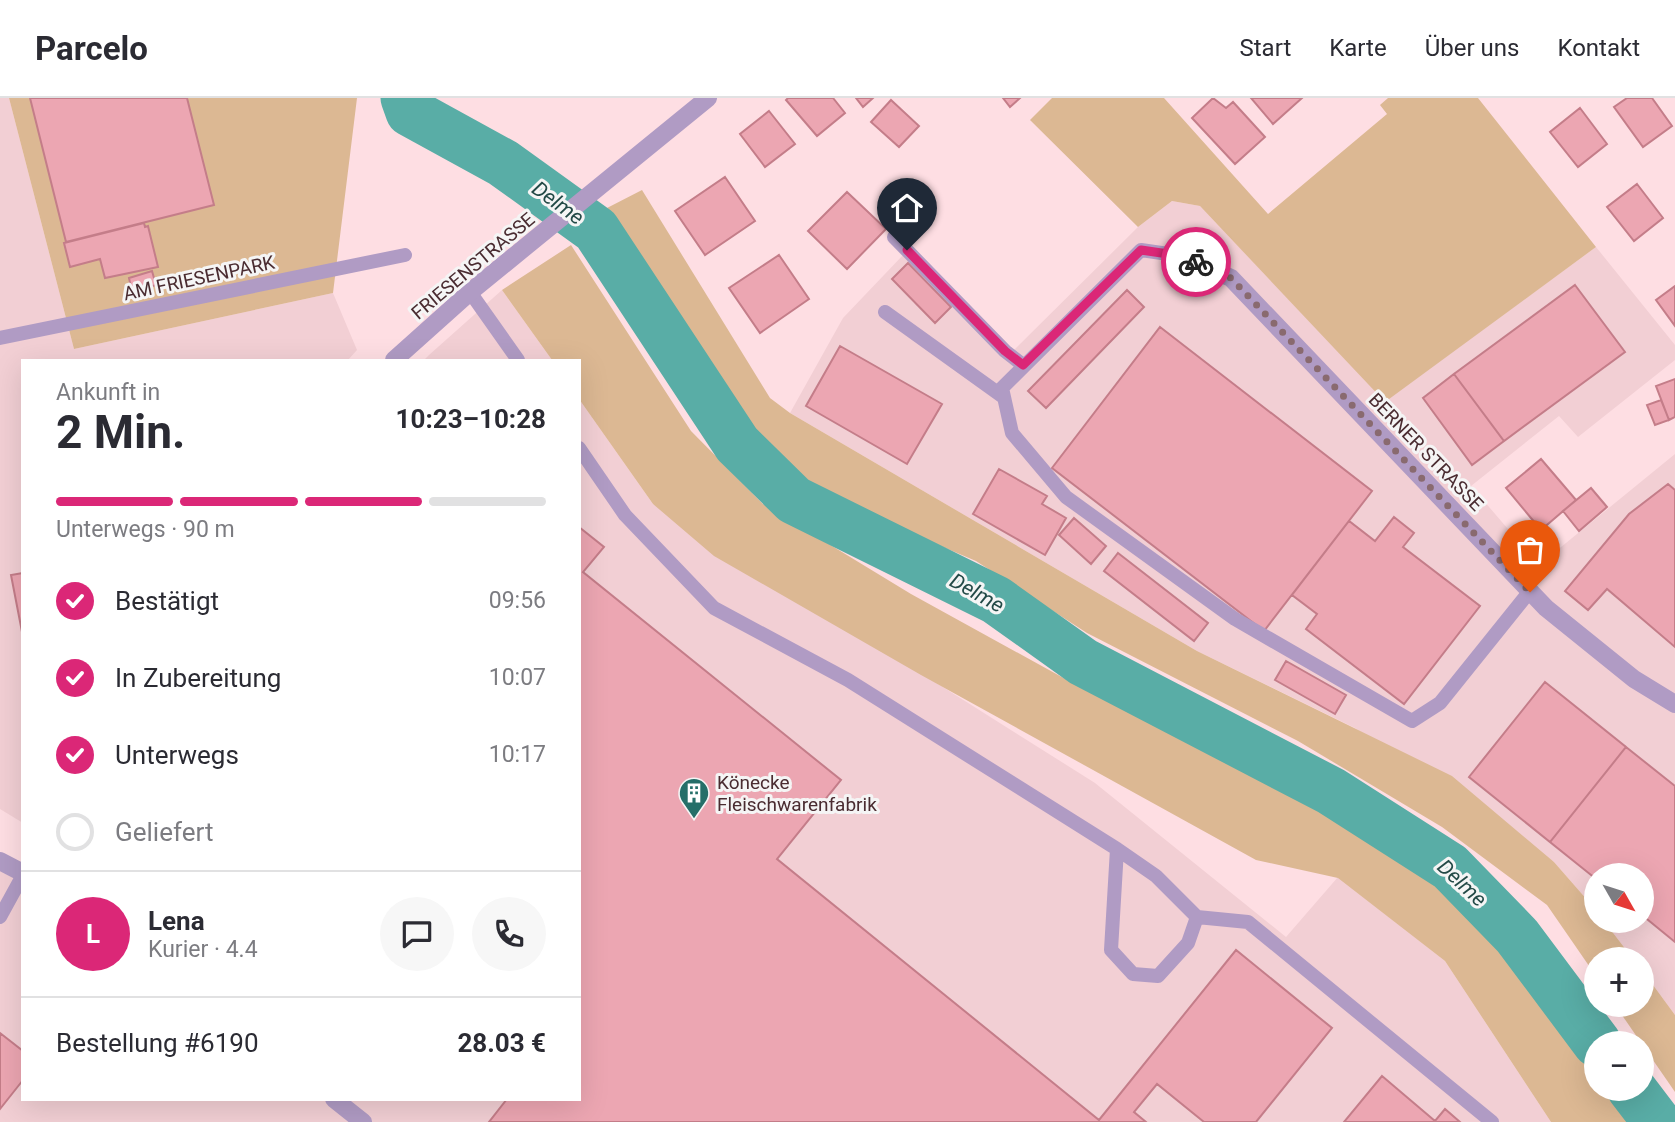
<!DOCTYPE html>
<html lang="de">
<meta charset="utf-8">
<style>
:root{--surface:#fff;--page:#f7f7f7;--text:#2b2b33;--muted:#7c7c81;--line:#e1e1e2;--accent:#db2777}
body{margin:0;font-family:Roboto,sans-serif;background:var(--page);color:var(--text);height:100vh;display:flex;flex-direction:column;font-size:26px;white-space:nowrap}
*{box-sizing:border-box;margin:0}
p{font-size:23px;color:var(--muted)}
.icon{flex:none;width:38px;height:38px;fill:none;stroke:currentColor;stroke-width:2;stroke-linecap:round;stroke-linejoin:round}
.map{position:relative;flex:1;overflow:hidden}
.side{position:absolute;left:21px;top:261px;width:560px;height:742px;display:flex;flex-direction:column;background:var(--surface);border-radius:0px;box-shadow:0 7px 28px #0002}
.side>*{flex:none}
.needle{width:46px;rotate:129deg}
.buttons{position:absolute;left:1584px;top:765px;display:grid;gap:14px}
.buttons a{display:grid;place-items:center;width:70px;height:70px;border-radius:50%;background:var(--surface);box-shadow:0 7px 28px #0002;font-size:35px}
.pin{position:absolute;display:grid;place-items:center;width:60px;height:60px;color:#fff;margin:-72px -30px;border-radius:50% 50% 50% 0;rotate:-45deg;box-shadow:0 0 7px #0007}
.pin .icon{rotate:45deg}
.courier{position:absolute;display:grid;place-items:center;width:70px;height:70px;margin:-35px;border:5px solid #db2777;border-radius:50%;background:#fff;color:#222;box-shadow:0 2px 9px #0007}
.headline em{font-style:normal;font-weight:700}
.headline div{display:flex;flex-direction:column-reverse}
.headline{display:flex;align-items:center;justify-content:space-between;height:119px;padding:0 35px}
h1{font-size:46px;font-weight:700;line-height:52px}
.bar{display:grid;grid-template-columns:repeat(4,1fr);gap:10px 7px;align-content:center;height:84px;padding:0 35px}
.bar i{height:9px;border-radius:5px;background:var(--line)}
.bar .current{background:var(--accent)}
.bar p{grid-column:span 4}
.line{display:flex;align-items:center;gap:18px;padding:0 35px;border-top:2px solid var(--line)}
.line div{flex:1}
.round{display:grid;place-items:center;flex:none;width:74px;height:74px;border-radius:37px;background:var(--page)}
ol{padding:0 35px;list-style:none}
li{display:flex;align-items:center;gap:21px;height:77px}
li p{margin-inline-start:auto}
li .icon{padding:7px;border-radius:50%;background:var(--accent);color:#fff;stroke-width:4}
li:last-child{color:var(--muted)}
li i{width:38px;height:38px;border:4px solid var(--line);border-radius:50%}
header{display:flex;align-items:center;gap:42px;box-sizing:border-box;height:98px;padding:0 35px;background:var(--surface);border-bottom:2px solid var(--line)}
header strong{font-size:33px}
nav{display:flex;gap:38px;margin-inline-start:auto;font-size:24px}
.map>svg:first-child{display:block}
</style>
<header>
<strong>Parcelo</strong>
<nav><a>Start</a><a>Karte</a><a>Über uns</a><a>Kontakt</a></nav>
</header>
<div class="map">
<svg width="1675" height="1024" viewBox="0 0 1675 1024">
<rect width="100%" height="100%" fill="#fedee3"/>
<path fill="#f2cfd4" d="M0 0H9L74 251 333 195 357 252 348 262H23V725L0 711Z
M1172 103 1200 108 1385 303 1596 149 1675 247V262L1578 339 1559 318 1471 388 1539 467 1675 356V917L1642 872V861H1633L1604 823 1642 822V777H1596V812L1554 764 1355 630 1197 553 790 315 843 220 904 156 1006 260 1138 129Z
M502 192 552 262H424L429 257Z
M579 301 653 406 1095 685 1286 839 1338 779 1445 863 1551 1024H0V756L23 768V1001H579Z"/>
<path fill="#dcb893" d="M9 0H357L333 195 74 251Z
M1052 0H1164L1268 116 1387 16 1380 7 1388 0H1478L1596 149 1385 304 1200 108 1172 103 1138 129 1030 22Z
M642 92 770 300 790 315 1197 553 1452 678 1554 764 1596 812V822L1604 823 1633 861H1596V878L1547 807 1442 729 1298 643 1087 535 976 463 811 393 746 331 607 110Z
M571 147 691 333 763 406 911 496 1069 583 1431 772 1524 877 1596 978V990L1605 991 1629 1024H1551L1445 863 1338 780 1256 762 921 577 714 458 653 406 579 301V262H552L502 192Z
M1642 872 1675 917V994L1615 907 1642 906Z"/>
<g fill="none" stroke-linecap="round" stroke-linejoin="round">
<path stroke="#59ada6" stroke-width="49" d="M405 0 410 14 503 65 596 132 737 346 794 402 996 502 1083 564 1331 693 1450 769 1517 838 1597 945
M1631 990 1657 1024"/>
</g>
<path fill="#eca6b2" stroke="#c47d89" stroke-width="2" d="M30 0H187L214 107 66 144Z
M788 0H833L845 15 817 38 786 2Z
M856 0H873L863 9Z
M1003 0H1020L1010 9Z
M1213 0 1226 10 1233 4 1265 39 1235 66 1192 20Z
M1251 0H1302L1273 26Z
M1627 0H1652L1672 28 1643 49 1614 9Z
M891 2 919 28 899 49 871 24Z
M1580 10 1607 46 1578 69 1550 34Z
M769 13 795 46 765 69 740 36Z
M725 79 755 123 705 157 675 113Z
M1637 86 1663 120 1634 143 1607 109Z
M847 94 886 131 847 171 808 133Z
M144 125 145 129 148 128 158 169 105 180 100 161 70 169 64 145Z
M779 157 809 201 760 235 729 190Z
M908 165 951 209 935 225 892 181Z
M152 173 156 187 132 194 129 180Z
M1575 187 1625 254 1504 343 1454 276Z
M1675 188V228L1656 202Z
M1127 192 1144 209 1046 310 1028 293Z
M1160 229 1372 393 1264 533 1052 370Z
M840 248 942 306 907 366 806 308Z
M1454 276 1504 343 1472 367 1423 300Z
M1675 281V319L1669 322 1656 288Z
M1661 302 1669 322 1655 327 1647 307Z
M1541 361 1576 402 1541 432 1506 390Z
M999 371 1047 398 1042 406 1066 420 1045 457 973 416Z
M1668 386 1675 392V549L1607 491 1588 512 1565 493 1629 416Z
M1591 390 1607 409 1579 433 1563 413Z
M1394 419 1414 435 1403 449 1480 508 1404 606 1306 531 1317 516 1292 497 1349 423 1375 443Z
M1074 420 1106 448 1091 466 1059 437Z
M579 429 604 449 583 474 841 682 777 761 1099 1022 1236 852 1332 930 1256 1024H1204L1157 986 1134 1014 1146 1024H489L507 1001H579Z
M1118 455 1208 525 1194 543 1104 473Z
M23 475V539L11 477Z
M1286 563 1346 597 1335 616 1275 582Z
M1545 584 1626 649 1550 744 1469 679Z
M1626 649 1675 688V844L1642 817V777H1596V781L1550 744Z
M0 935 23 953V982L0 1011Z
M1382 978 1435 1023 1445 1011 1460 1024H1344Z"/>
<g fill="none" stroke-linecap="round" stroke-linejoin="round">
<path stroke="#b09bc4" stroke-width="14" d="M894 139 1005 253 1023 267
M1182 158 1141 152 1002 290 1012 335 1066 399 1235 521 1412 623 1440 605 1530 493
M470 194 518 262
M885 214 1002 298
M0 240 405 157
M579 350 625 417 714 510 848 582 1117 751 1156 778 1197 819 1188 845 1158 878 1133 876 1111 852 1117 751
M0 819 23 777
M1197 819 1248 824 1492 1024"/>
<path stroke="#b09bc4" stroke-width="18" d="M1182 158 1231 180 1546 510 1634 581 1675 606
M394 262 470 194 708 0"/>
<path stroke="#b09bc4" stroke-width="18" d="M0 763 23 775
M334 1001 363 1024"/>
</g>
<g fill="none" stroke-linecap="round" stroke-linejoin="round">
<path stroke="#896a6f" stroke-width="7" stroke-dasharray="0 12.6" d="M1196 164 1231 180 1530 494"/>
<path stroke="#db2777" stroke-width="9" d="M907 152 1005 253 1023 267 1141 152 1182 158 1196 164"/>
</g>
<defs>
<g id="building-pin" transform="scale(1.575)"><path d="M0 17L-7.5 6A9.5 9.5 0 1 1 7.5 6Z" fill="#256f69" stroke="#f5f5f5"/><path d="M-4-6H4V6H1V3H-1V6H-4ZM-2.5-4.3h1.7v1.8h-1.7ZM.8-4.3h1.7v1.8H.8ZM-2.5-1h1.7V.8h-1.7ZM.8-1h1.7V.8H.8Z" fill="#fff"/></g>
</defs>
<g fill-rule="evenodd">
<use href="#building-pin" x="694" y="695"/>
</g>
<g text-anchor="middle" dominant-baseline="central" stroke-width="6" stroke-linejoin="round" paint-order="stroke">
<g font-size="19" fill="#4a2c31" stroke="#f5f5f5">
<text transform="translate(473 168) rotate(-40)">FRIESENSTRASSE</text>
<text transform="translate(199 180) rotate(-12)">AM FRIESENPARK</text>
<text transform="translate(1426 354) rotate(46)">BERNER STRASSE</text>
</g>
<g font-size="19" fill="#4a2c31" stroke="#f5f5f5" text-anchor="start">
<text x="717" y="684">Könecke<tspan x="717" dy="22">Fleischwarenfabrik</tspan></text>
</g>
<g font-size="21" font-style="italic" fill="#234a47" stroke="#f5f5f5">
<text transform="translate(558 105) rotate(36)">Delme</text>
<text transform="translate(977 495) rotate(29)">Delme</text>
<text transform="translate(1462 785) rotate(43)">Delme</text>
</g>
</g>
</svg>
<div class="buttons">
<a><svg class="needle" viewBox="-14 -14 28 28"><path d="M0-13l5 13h-10z" fill="#e53935"/><path d="M0 13l5-13h-10z" fill="#7c7c81"/></svg></a>
<a>+</a>
<a>−</a>
</div>
<div class="pin" style="left:1530px;top:494px;background:#ea580c"><svg class="icon" aria-label="bag" viewBox="0 0 24 24"><path d="M5 8h14l-1 12H6zM9 8a3 3 0 0 1 6 0"/></svg></div>
<div class="pin" style="left:907px;top:152px;background:#1f2937"><svg class="icon" aria-label="home" viewBox="0 0 24 24"><path d="M3 11l9-7 9 7M6 9v11h12V9"/></svg></div>
<div class="courier" style="left:1196px;top:164px"><svg class="icon" aria-label="bike" viewBox="0 0 24 24"><circle cx="6" cy="16" r="4"/><circle cx="18" cy="16" r="4"/><path d="M6 16l4-8h5l3 8M10 8l3 8H6M13 5h3"/></svg></div>
<section class="side">
<div class="headline"><div><h1>2 Min.</h1><p>Ankunft in</p></div><em>10:23–10:28</em></div>
<div class="bar"><i class="current"></i><i class="current"></i><i class="current"></i><i></i><p>Unterwegs · 90 m</p></div>
<ol>
<li><svg class="icon" aria-label="check" viewBox="0 0 24 24"><path d="M5 12l5 5 9-10"/></svg>Bestätigt<p>09:56</p></li>
<li><svg class="icon" aria-label="check" viewBox="0 0 24 24"><path d="M5 12l5 5 9-10"/></svg>In Zubereitung<p>10:07</p></li>
<li><svg class="icon" aria-label="check" viewBox="0 0 24 24"><path d="M5 12l5 5 9-10"/></svg>Unterwegs<p>10:17</p></li>
<li><i></i>Geliefert</li>
</ol>
<div class="line" style="height:126px"><b class="round" style="background:var(--accent);color:#fff">L</b><div><b>Lena</b><p>Kurier · 4.4</p></div><a class="round"><svg class="icon" aria-label="chat" viewBox="0 0 24 24"><path d="M4 5h16v11H9l-5 4z"/></svg></a><a class="round"><svg class="icon" aria-label="phone" viewBox="0 0 24 24"><path d="M5 4h4l2 5-3 2q2 4 5 5l2-3 5 2v4C11 20 4 13 5 4z"/></svg></a></div>
<div class="line" style="height:91px"><div>Bestellung #6190</div><b>28.03 €</b></div>
</section>
</div>
